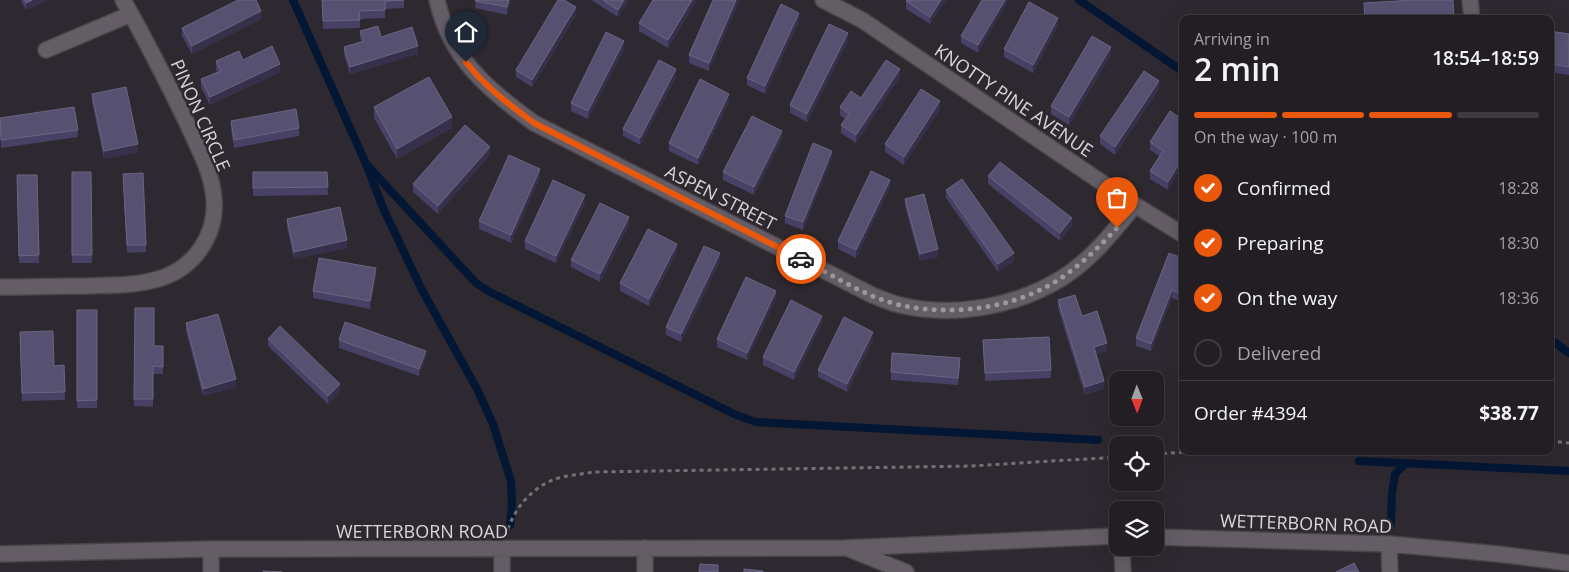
<!DOCTYPE html>
<meta charset="utf-8">
<style>
:root{--surface:#221e24;--page:#2e2b31;--text:#f1f3f6;--muted:#a2a2a6;--line:#3f3c41;--accent:#ea580c}
body{margin:0;font-family:"Open Sans",sans-serif;background:var(--page);color:var(--text);height:100vh;display:flex;flex-direction:column;font-size:19px;white-space:nowrap}
*{box-sizing:border-box;margin:0}
p{font-size:16px;color:var(--muted)}
.icon{flex:none;width:28px;height:28px;fill:none;stroke:currentColor;stroke-width:2;stroke-linecap:round;stroke-linejoin:round}
.map{position:relative;flex:1;overflow:hidden}
.side{position:absolute;left:1179px;top:15px;width:375px;height:440px;display:flex;flex-direction:column;background:var(--surface);border-radius:10px;box-shadow:0 5px 20px #0002,0 0 0 1px var(--line)}
.side>*{flex:none}
.needle{width:32px;rotate:179deg}
.buttons{position:absolute;left:1109px;top:371px;display:grid;gap:10px}
.buttons a{display:grid;place-items:center;width:55px;height:55px;border-radius:10px;background:var(--surface);box-shadow:0 5px 20px #0002,0 0 0 1px var(--line);font-size:25px}
.pin{position:absolute;display:grid;place-items:center;width:42px;height:42px;color:#fff;margin:-51px -21px;border-radius:50% 50% 50% 0;rotate:-45deg;box-shadow:0 0 5px #0007}
.pin .icon{rotate:45deg}
.courier{position:absolute;display:grid;place-items:center;width:50px;height:50px;margin:-25px;border:4px solid #ea580c;border-radius:50%;background:#fff;color:#222;box-shadow:0 1px 6px #0007}
.headline em{font-style:normal;font-weight:600}
.headline div{display:flex;flex-direction:column-reverse}
.headline{display:flex;align-items:center;justify-content:space-between;height:85px;padding:0 15px}
h1{font-size:32px;font-weight:600;line-height:38px}
.bar{display:grid;grid-template-columns:repeat(4,1fr);gap:8px 5px;align-content:center;height:60px;padding:0 15px}
.bar i{height:6px;border-radius:4px;background:var(--line)}
.bar .active{background:var(--accent)}
.bar p{grid-column:span 4}
.line{display:flex;align-items:center;gap:12px;padding:0 15px;border-top:1px solid var(--line)}
.line div{flex:1}
ol{padding:0 15px;list-style:none}
li{display:flex;align-items:center;gap:15px;height:55px}
li p{margin-inline-start:auto}
li .icon{padding:5px;border-radius:50%;background:var(--accent);color:#fff;stroke-width:4}
li:last-child{color:var(--muted)}
li i{width:28px;height:28px;border:2px solid var(--line);border-radius:50%}
.map>svg:first-child{display:block}
</style>
<div class="map">
<svg width="1569" height="572" viewBox="0 0 1569 572">
<rect width="100%" height="100%" fill="#2e2830"/>
<g fill="none" stroke-linecap="round" stroke-linejoin="round">
<path stroke="#031634" stroke-width="8" d="M293 0 366 164 383 208 422 290 477 389 493 424 511 481 512 504 510 525
M1079 0 1182 71
M366 164 476 283 488 291 736 415 756 422 791 424 1098 440
M1550 339 1569 353
M1359 461 1569 471
M1391 524 1392 493 1395 474 1406 463"/>
<g stroke="#49444a" stroke-width="18">
<path id="street" d="M437 0C450 59 488 89 534 123L874 296C883 299 891 303 900 305 954 318 1015 307 1062 278 1091 260 1114 231 1135 205
M823 0 862 20 1135 205 1182 234
M1470 0 1472 19
M46 50 131 14
M0 287C29 287 58 286 87 286 111 285 135 286 158 279 194 269 217 235 214 199 212 171 197 146 186 121 166 80 146 40 123 0
M1155 537 1389 544 1498 554 1569 563
M1389 544 1390 572
M1122 548 1123 572
M849 549 906 572
M0 554 211 549 845 548 1118 536
M211 572V549
M502 572V550
M645 572V548"/>
</g>
<path stroke="#757077" stroke-width="3" stroke-dasharray="4 4" stroke-linecap="butt" d="M1550 441 1569 443
M1155 454 1201 451
M508 529C515 508 532 488 553 480 564 475 580 475 592 472L972 466 1118 457"/>
<use href="#street" stroke="#645d66" stroke-width="15"/>
</g>
<path fill="#464165" d="M21 0H46V1L26 10Z
M322 0H404V8L385 9V18L360 19V28L323 29Z
M476 0H510L507 15 475 8Z
M591 0H629L618 17Z
M697 0 668 48 639 31V23Z
M713 0 709 71 689 63V55Z
M946 0 930 24 906 9V1Z
M982 0 978 53 961 43V36Z
M576 15 532 87 516 77V70Z
M261 19 192 54 182 36V28Z
M799 21 765 94 747 85V78Z
M1058 25 1033 73 1004 57V49Z
M360 31 381 37 418 54 350 74 344 55V47L362 42 360 38Z
M1550 31 1569 34V75L1550 72Z
M848 41 807 122 790 113V105Z
M624 49 588 119 571 111V103Z
M1111 55 1069 125 1051 114V106Z
M243 60 280 72 210 105 201 87V79L217 72 216 69V61Z
M676 77 640 145 623 136V129Z
M900 77 856 143 841 133V125L845 119 840 115V107L861 98Z
M1159 89 1115 155 1100 144V136Z
M92 94 138 152 104 159 92 102Z
M729 102 698 165 669 151V143Z
M374 107 452 128 397 159 374 118Z
M940 109 904 165 885 152V144Z
M1170 111 1168 190 1150 179V171L1159 156 1150 150V142Z
M0 118 78 130V137L1 148Z
M231 121 299 128V136L234 148 231 129Z
M782 139 754 195 723 180V172Z
M490 155 438 214 413 192V184Z
M832 158 803 230 785 223V216Z
M72 172H91L92 263H72Z
M253 172H327L328 195 253 196Z
M17 175H37L39 263H19Z
M988 176 1072 226 1060 241 988 184Z
M540 177 511 243 479 229V221Z
M123 182 146 245V252L127 253Z
M890 187 856 258 838 249V241Z
M946 190 1014 261 998 272 946 198Z
M905 199 938 257 920 261 905 206Z
M585 203 556 263 525 249V241Z
M287 219 347 248 294 259 287 227Z
M629 225 600 282 571 267V260Z
M677 252 649 306 620 291V283Z
M1182 258V302L1172 298 1151 351 1136 346V338Z
M720 261 681 342 666 335V327Z
M376 276 370 309 313 298V291Z
M776 298 747 360 717 347V339Z
M1058 300 1082 316 1107 351 1096 354 1104 389 1085 395 1058 308Z
M135 308 154 346H163V374H153V407L134 406Z
M77 310H97V408H77Z
M186 323 236 387 203 396 186 331Z
M822 323 794 380 763 365V357Z
M20 332 54 366 64 365 65 400 22 401Z
M268 339 340 392 328 404 268 346Z
M339 340 426 358 419 376 339 348Z
M873 340 847 392 818 377V370Z
M983 340 1051 370V378L985 381Z
M960 366 958 385 891 380V372Z"/>
<path fill="#36304a" d="M32 0H46V1L26 10V3Z
M509 0H510L507 15V7Z
M624 0H629L618 17V10Z
M692 0H697L668 48V40Z
M736 0H740L709 71V63Z
M941 0H946L930 24V17Z
M1005 0H1009L978 53V45Z
M576 7V15L532 87V80Z
M261 11V19L192 54V46Z
M799 13V21L765 94V86Z
M1058 18V25L1033 73V65Z
M848 33V41L807 122V114Z
M624 41V49L588 119V111Z
M418 46V54L350 74V67Z
M1111 47V55L1069 125V117Z
M280 64V72L210 105V97Z
M676 69V77L640 145V138Z
M900 69V77L856 143V135Z
M1159 81V89L1115 155V147Z
M729 94V102L698 165V158Z
M940 101V109L904 165V157Z
M452 117V128L397 159V149Z
M782 131V139L754 195V187Z
M138 144V152L104 159V151Z
M490 147V155L438 214V206Z
M832 151V158L803 230V222Z
M1182 159V167L1168 190V182Z
M540 169V177L511 243V235Z
M890 180V187L856 258V250Z
M585 195V203L556 263V256Z
M629 217V225L600 282V274Z
M1072 218V226L1060 241V233Z
M1552 237V245L1550 248V240Z
M347 240V248L294 259V252Z
M677 244V252L649 306V299Z
M938 249V257L920 261V254Z
M720 253V261L681 342V334Z
M1014 253V261L998 272V264Z
M376 268V276L370 309V301Z
M1182 271V278L1179 286V278Z
M1172 290V298L1151 351V344Z
M776 291V298L747 360V353Z
M822 316V323L794 380V372Z
M873 332V340L847 392V384Z
M1107 343V351L1094 355V347Z
M426 351V358L419 376V369Z
M236 379V387L203 396V389Z
M1104 381V389L1085 395V387Z
M340 384V392L328 404V396Z"/>
<path fill="#565171" stroke="#6a6682" d="M25 0H32L26 3Z
M238 0H256L261 11 192 46 182 28Z
M322 0H404L385 1V10L359 11 360 20 323 21Z
M476 0H509L507 7 475 1Z
M558 0H564L576 7 532 80 516 70Z
M603 0H624L618 10Z
M653 0H692L668 40 639 23Z
M713 0H736L709 63 689 55Z
M907 0H941L930 17 906 1Z
M982 0H1005L978 45 961 36Z
M1414 0H1453L1454 18 1437 19H1365L1364 3Z
M1029 2 1058 18 1033 65 1004 49Z
M781 4 799 13 765 86 747 78Z
M829 24 848 33 807 114 790 105Z
M378 26 381 37 412 27 418 46 350 67 344 47 364 41 360 31Z
M1550 31 1569 34V67L1550 64Z
M606 32 624 41 588 111 571 103Z
M1092 36 1111 47 1069 117 1051 106Z
M272 46 280 64 210 97 201 79 221 71 216 61 239 51 243 60Z
M659 60 676 69 640 138 623 129Z
M886 60 900 69 856 135 841 125 849 114 840 107 851 91 861 98Z
M1144 71 1159 81 1115 147 1100 136Z
M429 77 452 117 397 149 374 107Z
M700 79 729 94 698 158 669 143Z
M126 87 138 144 104 151 92 94Z
M921 89 940 101 904 157 885 144Z
M74 107 78 130 1 140 0 118Z
M296 109 299 128 234 140 231 121Z
M1170 111 1182 119V159L1168 182 1150 171 1163 151 1150 142Z
M752 116 782 131 754 187 723 172Z
M465 125 490 147 438 206 413 184Z
M813 143 832 151 803 222 785 216Z
M509 155 540 169 511 235 479 221Z
M1000 162 1072 218 1060 233 988 176Z
M871 171 890 180 856 250 838 241Z
M72 172H91L92 255H72Z
M253 172H327L328 187 253 188Z
M143 173 146 245H127L123 174Z
M17 175H37L39 255 19 256Z
M962 179 1014 253 998 264 946 190Z
M553 180 585 195 556 256 525 241Z
M924 194 938 249 920 254 905 199Z
M600 203 629 217 600 274 571 260Z
M340 207 347 240 294 252 287 219Z
M648 229 677 244 649 299 620 283Z
M704 246 720 253 681 334 666 327Z
M1169 253 1182 258V271L1179 278 1182 280V294L1172 290 1151 344 1136 338Z
M319 258 376 268 370 301 313 291Z
M746 277 776 291 747 353 717 339Z
M1075 295 1082 316 1097 311 1107 343 1094 347 1104 381 1085 387 1058 300Z
M791 300 822 316 794 372 763 357Z
M135 308H154V346H163V367L153 366V399H134Z
M77 310H97V400L77 401Z
M218 314 236 379 203 389 186 323Z
M844 317 873 332 847 384 818 370Z
M345 322 426 351 419 369 339 340Z
M280 326 340 384 328 396 268 339Z
M53 331 54 366 64 365 65 392 22 393 20 332Z
M1049 337 1051 370 985 373 983 340Z
M892 353 960 358 958 378 891 372Z
M1354 563 1359 572H1336Z
M700 564 718 565V572H699Z
M744 569 763 571V572H744Z
M263 571 282 572H263Z"/>
<g fill="none" stroke-linecap="round" stroke-linejoin="round">
<path stroke="#9d989e" stroke-width="5" stroke-dasharray="0 9" d="M801 259C833 275 865 297 900 305 954 317 1019 308 1064 276 1084 262 1101 245 1117 228"/>
<path stroke="#ea580c" stroke-width="6" d="M466 62C485 87 509 104 534 123L801 259"/>
</g>
<g text-anchor="middle" dominant-baseline="central" stroke-width="5" stroke-linejoin="round" paint-order="stroke">
<g font-size="18" fill="#d9d5da" stroke="#2e2830">
<text transform="translate(1014 100) rotate(34)">KNOTTY PINE AVENUE</text>
<text transform="translate(201 115) rotate(66)">PINON CIRCLE</text>
<text transform="translate(721 197) rotate(27)">ASPEN STREET</text>
<text transform="translate(1306 523) rotate(2)">WETTERBORN ROAD</text>
<text x="422" y="531">WETTERBORN ROAD</text>
</g>
</g>
</svg>
<div class="buttons">
<a><svg class="needle" viewBox="-14 -14 28 28"><path d="M0-13l5 13h-10z" fill="#e53935"/><path d="M0 13l5-13h-10z" fill="#a2a2a6"/></svg></a>
<a><svg class="icon" aria-label="locate" viewBox="0 0 24 24"><circle cx="12" cy="12" r="6"/><path d="M12 2v4M12 18v4M2 12h4M18 12h4"/></svg></a>
<a><svg class="icon" aria-label="layers" viewBox="0 0 24 24"><path d="M12 4l9 5-9 5-9-5zM3 14l9 5 9-5"/></svg></a>
</div>
<div class="pin" style="left:1117px;top:228px;background:#ea580c"><svg class="icon" aria-label="bag" viewBox="0 0 24 24"><path d="M5 8h14l-1 12H6zM9 8a3 3 0 0 1 6 0"/></svg></div>
<div class="pin" style="left:466px;top:62px;background:#1f2937"><svg class="icon" aria-label="home" viewBox="0 0 24 24"><path d="M3 11l9-7 9 7M6 9v11h12V9"/></svg></div>
<div class="courier" style="left:801px;top:259px"><svg class="icon" aria-label="car" viewBox="0 0 24 24"><path d="M5 17H2v-5l4-1 3-4h7l3 4 3 1v5h-3M9 17h6M6 11h13"/><circle cx="7" cy="17" r="2"/><circle cx="17" cy="17" r="2"/></svg></div>
<section class="side">
<div class="headline"><div><h1>2 min</h1><p>Arriving in</p></div><em>18:54–18:59</em></div>
<div class="bar"><i class="active"></i><i class="active"></i><i class="active"></i><i></i><p>On the way · 100 m</p></div>
<ol>
<li><svg class="icon" aria-label="check" viewBox="0 0 24 24"><path d="M5 12l5 5 9-10"/></svg>Confirmed<p>18:28</p></li>
<li><svg class="icon" aria-label="check" viewBox="0 0 24 24"><path d="M5 12l5 5 9-10"/></svg>Preparing<p>18:30</p></li>
<li><svg class="icon" aria-label="check" viewBox="0 0 24 24"><path d="M5 12l5 5 9-10"/></svg>On the way<p>18:36</p></li>
<li><i></i>Delivered</li>
</ol>
<div class="line" style="height:65px"><div>Order #4394</div><b>$38.77</b></div>
</section>
</div>
